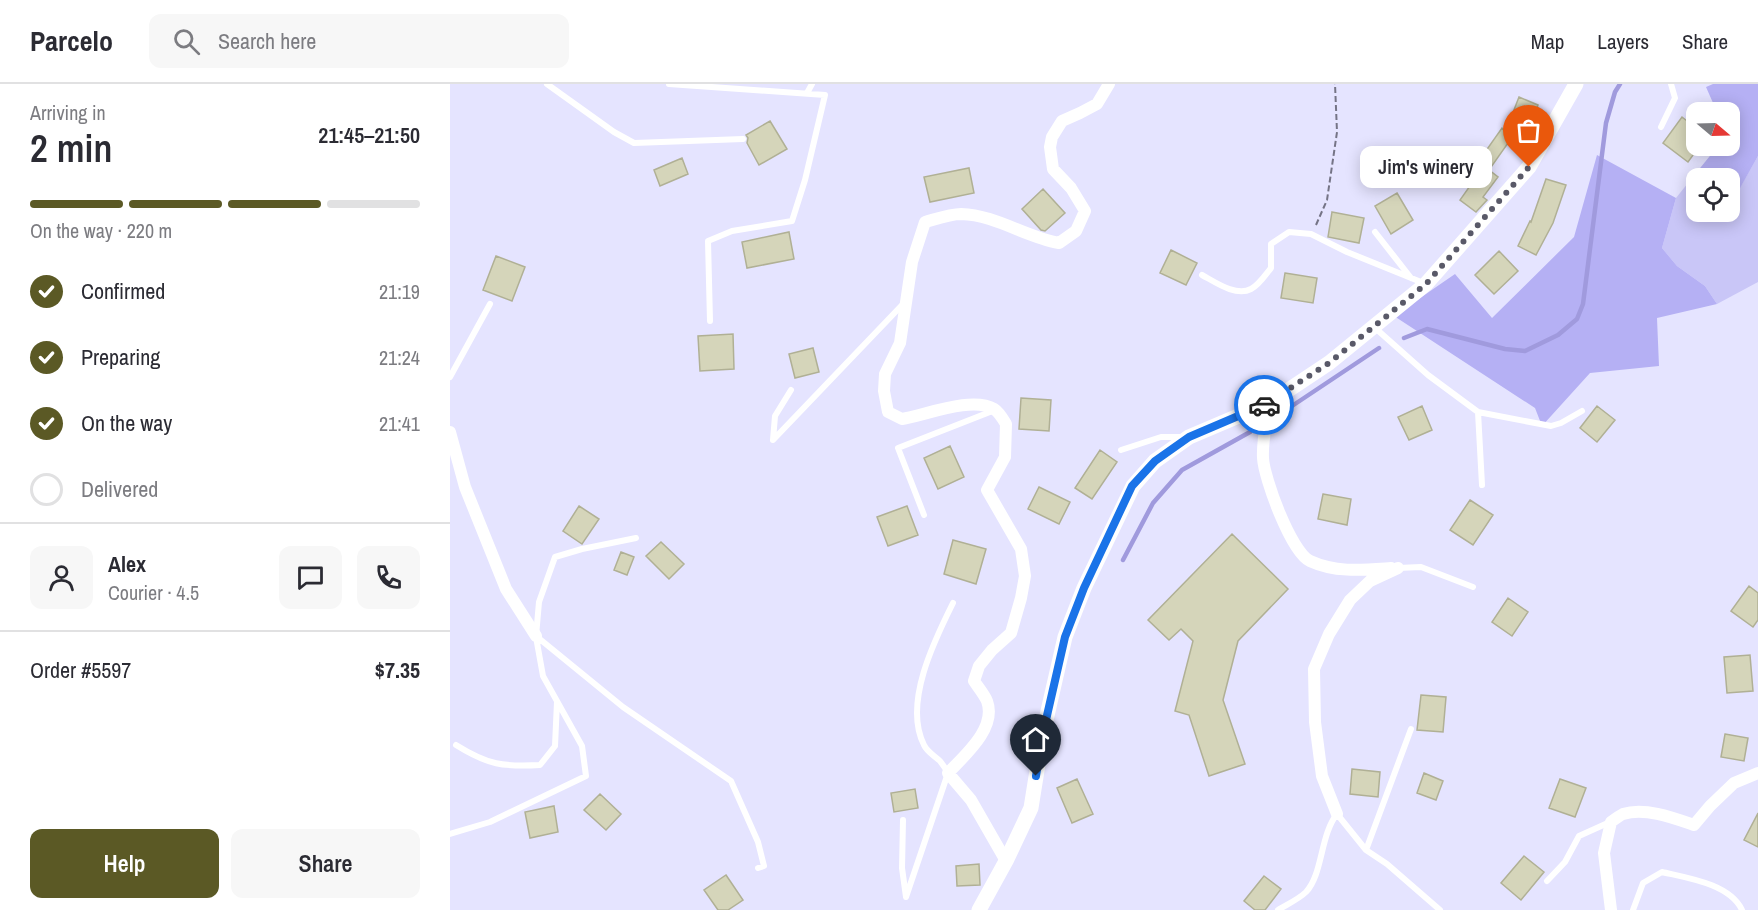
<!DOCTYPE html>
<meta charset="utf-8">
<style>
:root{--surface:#fff;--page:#f7f7f7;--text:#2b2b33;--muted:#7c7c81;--line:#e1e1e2;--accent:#5b5925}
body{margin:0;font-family:"Archivo Narrow",sans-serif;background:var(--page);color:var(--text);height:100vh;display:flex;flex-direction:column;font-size:22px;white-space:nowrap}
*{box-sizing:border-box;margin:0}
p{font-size:20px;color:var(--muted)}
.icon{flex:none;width:33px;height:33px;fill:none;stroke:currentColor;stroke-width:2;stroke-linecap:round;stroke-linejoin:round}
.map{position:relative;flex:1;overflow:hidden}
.sheet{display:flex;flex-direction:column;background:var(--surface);width:450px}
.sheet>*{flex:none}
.needle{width:39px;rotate:109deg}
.tools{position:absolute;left:1236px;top:18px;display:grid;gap:12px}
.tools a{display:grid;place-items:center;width:54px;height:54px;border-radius:12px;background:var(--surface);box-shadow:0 3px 15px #0003;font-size:30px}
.pin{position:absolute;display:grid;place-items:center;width:51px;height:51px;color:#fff;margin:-62px -26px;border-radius:50% 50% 50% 0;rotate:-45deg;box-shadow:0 0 6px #0007}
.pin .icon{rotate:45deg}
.courier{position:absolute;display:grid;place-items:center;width:60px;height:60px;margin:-30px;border:4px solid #1a73e8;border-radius:50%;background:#fff;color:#222;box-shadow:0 2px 8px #0007}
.bubble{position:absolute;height:42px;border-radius:12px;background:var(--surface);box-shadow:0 3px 15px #0003;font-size:20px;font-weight:600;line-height:42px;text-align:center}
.head em{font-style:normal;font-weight:600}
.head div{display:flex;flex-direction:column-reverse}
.head{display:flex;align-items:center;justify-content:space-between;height:102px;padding:0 30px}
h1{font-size:39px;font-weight:600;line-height:45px}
.bar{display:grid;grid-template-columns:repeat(4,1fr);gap:9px 6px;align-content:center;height:72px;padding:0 30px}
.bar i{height:8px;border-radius:4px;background:var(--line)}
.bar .selected{background:var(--accent)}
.bar p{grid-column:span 4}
.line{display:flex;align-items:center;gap:15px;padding:0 30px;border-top:2px solid var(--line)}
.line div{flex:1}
.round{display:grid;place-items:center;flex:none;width:63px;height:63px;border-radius:12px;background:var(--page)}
ol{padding:0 30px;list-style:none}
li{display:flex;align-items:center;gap:18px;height:66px}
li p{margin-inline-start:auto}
li .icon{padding:6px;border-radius:50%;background:var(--accent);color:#fff;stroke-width:4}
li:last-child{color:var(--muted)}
li i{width:33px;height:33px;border:3px solid var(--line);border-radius:50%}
.primary-button{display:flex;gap:12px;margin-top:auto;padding:12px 30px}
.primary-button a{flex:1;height:69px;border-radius:12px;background:var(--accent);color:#fff;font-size:24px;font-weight:600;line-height:69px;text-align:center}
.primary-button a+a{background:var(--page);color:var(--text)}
header{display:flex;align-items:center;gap:36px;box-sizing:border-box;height:84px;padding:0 30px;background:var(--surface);border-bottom:2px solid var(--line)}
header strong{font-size:28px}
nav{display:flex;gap:33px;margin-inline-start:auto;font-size:21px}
.search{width:420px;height:54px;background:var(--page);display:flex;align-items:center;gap:15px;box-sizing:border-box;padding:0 21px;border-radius:12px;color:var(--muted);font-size:22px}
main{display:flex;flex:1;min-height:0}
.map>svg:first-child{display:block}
</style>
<header>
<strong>Parcelo</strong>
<div class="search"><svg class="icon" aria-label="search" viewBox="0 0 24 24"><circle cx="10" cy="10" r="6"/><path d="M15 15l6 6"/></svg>Search here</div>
<nav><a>Map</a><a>Layers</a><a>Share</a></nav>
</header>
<main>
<section class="sheet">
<div class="head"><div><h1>2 min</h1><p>Arriving in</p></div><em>21:45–21:50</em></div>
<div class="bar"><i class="selected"></i><i class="selected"></i><i class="selected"></i><i></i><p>On the way · 220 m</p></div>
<ol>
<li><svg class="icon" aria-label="check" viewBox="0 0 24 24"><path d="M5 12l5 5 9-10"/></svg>Confirmed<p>21:19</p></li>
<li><svg class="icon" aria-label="check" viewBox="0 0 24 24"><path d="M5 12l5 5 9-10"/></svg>Preparing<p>21:24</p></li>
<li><svg class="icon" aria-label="check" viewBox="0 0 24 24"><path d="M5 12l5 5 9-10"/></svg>On the way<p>21:41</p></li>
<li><i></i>Delivered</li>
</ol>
<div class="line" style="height:108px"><a class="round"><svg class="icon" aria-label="person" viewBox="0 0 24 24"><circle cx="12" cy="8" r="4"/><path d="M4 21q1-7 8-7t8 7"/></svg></a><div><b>Alex</b><p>Courier · 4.5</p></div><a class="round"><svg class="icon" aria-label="chat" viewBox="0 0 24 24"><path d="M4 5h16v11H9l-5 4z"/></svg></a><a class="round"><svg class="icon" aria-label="phone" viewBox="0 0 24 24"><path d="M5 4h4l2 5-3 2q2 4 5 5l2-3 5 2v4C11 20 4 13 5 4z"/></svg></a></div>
<div class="line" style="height:78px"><div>Order #5597</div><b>$7.35</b></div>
<div class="primary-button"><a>Help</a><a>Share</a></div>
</section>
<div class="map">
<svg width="1308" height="826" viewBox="0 0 1308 826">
<rect width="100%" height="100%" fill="#e5e4ff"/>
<path fill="#c9c6f7" d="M1308 72V198L1267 220 1255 202 1227 182 1212 164 1226 114 1242 94 1246 98V128H1280V121Z"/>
<path fill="#b5b0f4" d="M1263 0H1308V72L1280 122V94H1246V98L1242 94 1268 62H1280V28H1267L1256 3Z
M1147 71 1226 114 1212 164 1227 182 1255 202 1267 220 1207 234 1209 282 1140 289 1092 342 1085 324 944 232 1005 190 1042 234 1124 153Z"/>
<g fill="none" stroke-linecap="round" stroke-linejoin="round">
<path stroke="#a09add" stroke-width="4.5" d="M954 254 977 245 1055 265 1075 267 1108 251 1127 235 1133 220 1156 39 1165 8 1170 0
M827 332 929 264
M673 476 703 419 732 386 800 348"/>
</g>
<path fill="#d5d5ba" stroke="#b0b095" stroke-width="1.5" d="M1069 13 1088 21 1082 38 1062 31Z
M1232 33 1246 44V67L1238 78 1213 59Z
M320 37 337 65 309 81 297 59 298 54 296 51Z
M1052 44 1063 52 1039 86 1028 78Z
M232 74 238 90 210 102 204 86Z
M1034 82 1048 93 1033 113 1037 116 1026 128 1010 116Z
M519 84 524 109 480 118 474 93Z
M1096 95 1116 101 1103 139 1086 171 1068 162 1080 137 1081 138Z
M593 105 615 129 595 147 591 146 572 125Z
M947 109 963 136 941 150 925 122Z
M882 128 914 134 909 159 878 153Z
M339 148 344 175 297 184 292 158Z
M721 166 747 179 736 201 710 189Z
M1049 167 1068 187 1044 210 1025 191Z
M46 172 75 183 62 217 33 206Z
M835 189 867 194 863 219 831 214Z
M283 250 284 285 250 287 248 252Z
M363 264 369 288 345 294 339 270Z
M571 314 601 316 599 347 569 345Z
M972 322 982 346 959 356 948 333Z
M1147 322 1165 336 1147 358 1130 344Z
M500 362 514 393 488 405 474 374Z
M650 366 667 378 642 415 625 404Z
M589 403 620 418 609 440 578 425Z
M873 410 901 415 897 441 868 435Z
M1020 416 1043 431 1023 461 1000 446Z
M129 422 149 435 132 460 113 447Z
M457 422 468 451 438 462 427 433Z
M782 450 838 505 788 557 773 616 795 680 759 692 739 631 725 627 743 557 731 545 719 556 698 536Z
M503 456 536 465 526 500 494 490Z
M211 458 234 480 219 495 196 472Z
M171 468 184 473 177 491 164 486Z
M1299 502 1308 509V536L1303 543 1281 527Z
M1058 514 1078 528 1062 552 1042 538Z
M1300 571 1303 607 1277 609 1274 573Z
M971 611 996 613 993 648 967 646Z
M1275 650 1298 654 1294 677 1271 673Z
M902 685 930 688 928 713 900 710Z
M974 689 993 697 986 716 967 709Z
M627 695 643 730 622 739 607 704Z
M1110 695 1136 704 1125 733 1099 724Z
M465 705 468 724 444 728 441 709Z
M150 710 171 730 156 746 134 726Z
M104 722 108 748 80 754 75 728Z
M1308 729V763L1294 756Z
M1074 772 1094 788 1071 816 1051 799Z
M529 780 530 801 507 802 506 782Z
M276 791 293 816 278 826H268L254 806Z
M814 792 831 805 815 826H805L794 817Z"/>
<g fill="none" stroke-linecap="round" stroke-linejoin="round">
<path stroke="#757486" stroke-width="2" stroke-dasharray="6 3" stroke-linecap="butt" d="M866 141 877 116 887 48 885 0"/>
<path stroke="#fff" stroke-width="6" d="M97 0 164 48 184 59 293 55
M219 0 375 11 355 96 342 137 282 147 258 157 260 237
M357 9 362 0
M1211 43 1225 14 1221 0
M925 148 961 194
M752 191C765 198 786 213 801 205 809 201 816 190 821 184V160L839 148 861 150 897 168 976 200
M924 243 978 291 1028 328 1101 342 1111 339 1132 327
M0 293 40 220
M341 306 325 332 323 356 454 219
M1028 328 1032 401
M671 366 711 353H732
M474 431 448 364 545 326
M186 454 132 465 105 473 89 518 86 552 173 623 281 697 308 758 314 782 308 784
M948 484 971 483 1023 503
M6 661C38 681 53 683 90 681L105 662 107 618
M453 736 452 784 456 813 498 689C496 685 493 681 490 677 485 672 477 668 474 661 453 620 484 557 503 519
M0 750 40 738 136 692 132 662 93 592 86 553
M916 766 961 645
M1097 797 1115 778 1129 752 1160 738
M828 826C836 821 849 815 856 808 873 790 870 751 887 730L916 766 937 780 990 826
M1183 826 1193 799 1212 788C1238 794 1280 800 1292 826"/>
<path stroke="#fff" stroke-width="12" d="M819 319C817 336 812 356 813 374 814 394 841 468 860 477 886 489 913 486 941 484
M0 348 15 403 56 505 86 552
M887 730 872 692 865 638 864 585 879 550 900 516 920 497 948 484
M556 777 521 716 498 689C515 671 547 644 537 617 534 610 528 603 524 597L529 582 542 566 561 549 571 514 575 492 571 465 537 406 555 373 556 340C553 335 549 328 544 325 522 312 476 331 452 335L438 328 434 307 435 290 450 259 462 178 475 138C486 135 500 130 511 130 546 131 575 153 609 159L626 147 635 127 621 104 603 85 600 63 602 53 612 37 630 29 647 20 659 0
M1161 826 1154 769 1161 738C1165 735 1169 732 1173 730 1195 723 1224 734 1244 741L1260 722 1284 699 1308 689"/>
<path stroke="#fff" stroke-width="15" d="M529 826 556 777 581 724 593 649 615 553 634 504 683 402 705 377 739 353 819 319 879 279 976 200 1079 83 1126 0"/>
</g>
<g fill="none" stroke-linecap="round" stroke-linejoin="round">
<path stroke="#595968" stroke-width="6" stroke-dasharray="0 10.8" d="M814 321 879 279 976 200 1079 83"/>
<path stroke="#1a73e8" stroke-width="8" d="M586 692 593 649 615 553 634 504 682 402 705 377 739 353 814 321"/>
</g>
</svg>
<div class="tools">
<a><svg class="needle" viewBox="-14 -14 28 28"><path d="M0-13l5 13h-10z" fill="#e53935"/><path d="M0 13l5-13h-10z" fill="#7c7c81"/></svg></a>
<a><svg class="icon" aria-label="locate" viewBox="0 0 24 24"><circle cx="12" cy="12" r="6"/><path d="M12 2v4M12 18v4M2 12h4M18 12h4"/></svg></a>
</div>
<div class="pin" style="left:1079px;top:83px;background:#ea580c"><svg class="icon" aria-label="bag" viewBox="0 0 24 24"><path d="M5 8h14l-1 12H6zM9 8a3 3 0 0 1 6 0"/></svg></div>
<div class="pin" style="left:586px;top:692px;background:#1f2937"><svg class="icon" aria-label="home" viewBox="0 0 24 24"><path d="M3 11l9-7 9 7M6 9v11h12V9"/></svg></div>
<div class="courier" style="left:814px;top:321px"><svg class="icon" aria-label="car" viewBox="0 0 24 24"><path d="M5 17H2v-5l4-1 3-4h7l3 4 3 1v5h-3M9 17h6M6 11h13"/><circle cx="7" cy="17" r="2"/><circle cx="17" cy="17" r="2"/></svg></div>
<div class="bubble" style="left:910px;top:62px;width:132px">Jim's winery</div>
</div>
</main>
